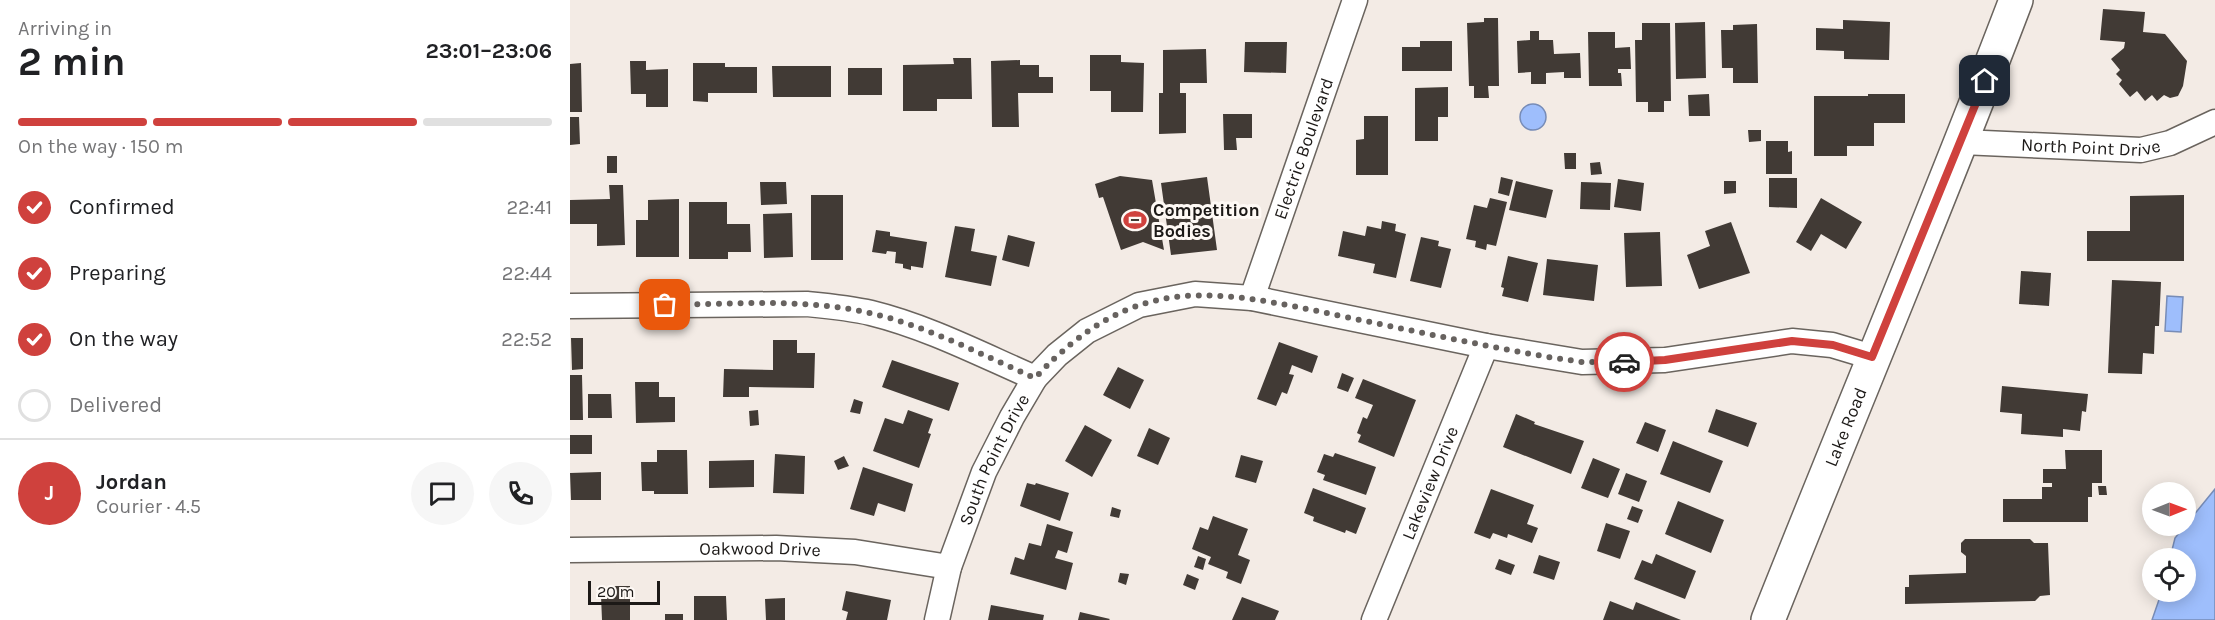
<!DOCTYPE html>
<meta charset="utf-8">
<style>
:root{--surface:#fff;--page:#f6f6f6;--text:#202124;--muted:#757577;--line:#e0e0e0;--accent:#cf413d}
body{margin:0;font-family:Karla,sans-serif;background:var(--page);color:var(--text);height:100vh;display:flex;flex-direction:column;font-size:22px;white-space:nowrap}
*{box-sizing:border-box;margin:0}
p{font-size:20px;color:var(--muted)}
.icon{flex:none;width:33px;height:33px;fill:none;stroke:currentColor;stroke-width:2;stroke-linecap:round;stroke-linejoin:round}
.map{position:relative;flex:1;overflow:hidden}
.sheet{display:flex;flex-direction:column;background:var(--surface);width:570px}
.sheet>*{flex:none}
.needle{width:39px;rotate:89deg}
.buttons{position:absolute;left:1572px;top:482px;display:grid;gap:12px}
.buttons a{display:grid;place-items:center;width:54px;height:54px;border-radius:50%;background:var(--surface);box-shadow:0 3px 15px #0003;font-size:30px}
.scale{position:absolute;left:18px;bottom:15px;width:72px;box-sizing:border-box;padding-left:6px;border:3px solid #1c1917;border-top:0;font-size:16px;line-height:21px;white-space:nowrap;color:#1c1917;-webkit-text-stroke:4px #fef9f5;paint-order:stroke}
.pin{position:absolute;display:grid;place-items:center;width:51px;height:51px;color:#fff;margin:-26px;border-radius:12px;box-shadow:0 3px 9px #0006}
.courier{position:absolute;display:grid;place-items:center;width:60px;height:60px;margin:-30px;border:4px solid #cf413d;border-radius:50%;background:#fff;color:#222;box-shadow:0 2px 8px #0007}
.headline em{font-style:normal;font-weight:700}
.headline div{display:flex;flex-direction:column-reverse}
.headline{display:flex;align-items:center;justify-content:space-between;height:102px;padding:0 18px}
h1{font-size:39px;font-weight:700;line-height:45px}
.bar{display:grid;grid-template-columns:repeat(4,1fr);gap:9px 6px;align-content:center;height:72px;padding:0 18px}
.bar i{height:8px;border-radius:4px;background:var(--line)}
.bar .active{background:var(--accent)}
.bar p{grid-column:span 4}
.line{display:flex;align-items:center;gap:15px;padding:0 18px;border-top:2px solid var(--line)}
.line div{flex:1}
.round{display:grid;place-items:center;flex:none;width:63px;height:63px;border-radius:32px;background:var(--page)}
ol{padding:0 18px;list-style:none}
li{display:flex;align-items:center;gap:18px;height:66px}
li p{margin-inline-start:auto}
li .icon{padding:6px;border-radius:50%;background:var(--accent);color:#fff;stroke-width:4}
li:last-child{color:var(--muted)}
li i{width:33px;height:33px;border:3px solid var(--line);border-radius:50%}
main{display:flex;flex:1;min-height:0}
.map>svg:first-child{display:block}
</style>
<main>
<section class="sheet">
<div class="headline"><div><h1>2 min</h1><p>Arriving in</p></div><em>23:01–23:06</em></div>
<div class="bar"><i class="active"></i><i class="active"></i><i class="active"></i><i></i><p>On the way · 150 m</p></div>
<ol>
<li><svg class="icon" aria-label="check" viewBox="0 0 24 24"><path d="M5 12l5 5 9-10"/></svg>Confirmed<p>22:41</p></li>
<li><svg class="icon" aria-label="check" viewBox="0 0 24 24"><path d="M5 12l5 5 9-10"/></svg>Preparing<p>22:44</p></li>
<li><svg class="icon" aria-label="check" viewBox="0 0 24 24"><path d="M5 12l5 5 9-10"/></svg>On the way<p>22:52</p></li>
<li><i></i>Delivered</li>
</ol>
<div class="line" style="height:108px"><b class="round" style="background:var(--accent);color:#fff">J</b><div><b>Jordan</b><p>Courier · 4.5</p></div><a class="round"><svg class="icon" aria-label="chat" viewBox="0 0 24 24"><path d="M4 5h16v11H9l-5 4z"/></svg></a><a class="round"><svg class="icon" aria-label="phone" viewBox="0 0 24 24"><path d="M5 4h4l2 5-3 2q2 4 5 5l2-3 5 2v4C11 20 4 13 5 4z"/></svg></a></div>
</section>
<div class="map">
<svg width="1645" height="620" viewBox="0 0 1645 620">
<rect width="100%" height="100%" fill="#f3ebe5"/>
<path fill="#9ebefc" stroke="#778cb7" stroke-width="1.5" d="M950 117a13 13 0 1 1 26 0a13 13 0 1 1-26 0Z
M1597 296 1613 297 1611 332 1595 331Z
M1645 489V620H1582L1592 591H1616V558H1600L1605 538Z"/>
<path fill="#413a35" d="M1533 9 1575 12 1573 32 1595 34 1617 61 1613 86 1608 96 1600 98 1594 95 1587 101 1582 95 1575 101 1567 91 1560 97 1549 84 1552 80 1546 74 1550 70 1541 59 1554 48 1555 42 1530 40Z
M914 18H928L929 86H918L919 98H904V86H899L897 23 914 22Z
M1273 20 1320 22 1319 60 1274 59V51L1246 50V28L1273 29Z
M1135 22 1136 78 1106 79 1105 23Z
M1072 23H1100L1101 101H1094V112H1078V102H1066L1065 40H1072Z
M1187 24 1188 83H1163V68H1152L1151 30H1163V25Z
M960 31H969V40H983L984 54 1010 53 1011 78H994V72L976 73V84H961V72L948 73 947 41 960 40Z
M1018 32H1045V48L1060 47 1061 69H1048V73H1051L1052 86H1019Z
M850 41H882V71H832V47H850Z
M675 42H717L716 73 674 72Z
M636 49 637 83H610V93H616V133L589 134V93H593V50Z
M520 55H551V62L574 63 573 112H541V91H520Z
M383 58H401L402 99H367V111H333V65L384 64Z
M450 60V65H469V77H483V93H448L449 127H422L421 61Z
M60 61H76V70L98 69V107H76V94H61Z
M11 63 12 112H0V64Z
M123 63H155V67H187V93H138V102L123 101Z
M202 66H261V97H203Z
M278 68H312V95H278Z
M878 87V117H868V141H845V88Z
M1139 94 1140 116H1119L1118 95Z
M1298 94H1335V123H1304V146H1277V156H1244V96H1298Z
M653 114H682V138H666L667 150H654Z
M794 116H818V175H786V140L794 139Z
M0 117H9L10 144 0 145Z
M1178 130H1191V141L1179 142Z
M1196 141H1218V152L1222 151V174H1196Z
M994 153H1006V169H995Z
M37 156H47V173H37Z
M1030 162 1032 174 1021 175 1020 163Z
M550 176 582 180 594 250 573 242 551 250 533 197 529 198 525 184Z
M637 177 647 250 601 255 591 183Z
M931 177 943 180 939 196 928 193Z
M1199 178H1227V208L1199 207Z
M1048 179 1074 183 1071 211 1044 207Z
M946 181 983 190 976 218 939 210Z
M1154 181H1166V193L1154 194Z
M190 182H216L217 204 191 205Z
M1011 182 1041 183 1040 210 1010 209Z
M39 185H53L55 245 27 246V224H0V200L40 199Z
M241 195H273V260H241Z
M1614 195V261H1517V231H1560V196Z
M920 198 937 202 926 246 917 244 916 250 905 247 906 241 896 239 904 205 917 208Z
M1251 198 1292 222 1276 249 1251 234 1241 251 1226 242Z
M109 199V257H66V220H78V200Z
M119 202H157V224H180L181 252H158V259H119Z
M222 213 223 257 194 258 193 214Z
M812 221 826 224 825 231 836 234 826 278 803 273 805 264 768 256 773 231 795 236 797 226 811 229Z
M1161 222 1180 273 1129 289 1117 255 1140 246 1135 231Z
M385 226 405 229 401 251 427 256 421 286 375 277Z
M306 230 320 232V236L357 242 353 268 341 266V270L333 268V264L325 263 326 252 317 251 316 254 302 252Z
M1090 232 1092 286 1056 287 1054 233Z
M438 235 465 242 459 267 432 260Z
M851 237 869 241 868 246 881 249 871 288 840 281Z
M938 256 968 263 958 302 932 296 934 288 931 287Z
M977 259 1028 265 1024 301 973 295Z
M1451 271 1481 273 1479 306 1449 304Z
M1542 280 1591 282 1589 326H1585L1584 354 1573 353 1572 374 1538 373Z
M1 338H13V369L2 370Z
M203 340H227V353H245L244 388 179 387V397H153L154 369 203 370Z
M709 342 748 356 742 373 722 365 719 374 724 375 717 394 712 392 706 406 687 399Z
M322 360 389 383 379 411 312 387Z
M548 367 574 380 560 409 533 395Z
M772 373 784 378 778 392 767 388Z
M0 375H12L13 420H0Z
M793 379 846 400 824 457 788 442 791 435 787 433 793 417 797 419 803 405 785 398Z
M65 382H89V397H105V422L66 423Z
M1432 386 1518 394 1516 412 1512 411 1510 431 1493 429V437L1451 434 1452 414 1430 412Z
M18 394H41L42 418H18Z
M284 399 293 402 290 414 280 412Z
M1146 409 1187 423 1178 447 1138 432Z
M188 410 189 425 180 426 179 411Z
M338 410 363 419 358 433 361 434 349 468 303 451 315 418 333 424Z
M946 414 965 422 964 424 1014 441 1001 474 933 447Z
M1075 422 1096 430 1088 452 1066 443Z
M515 425 542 440 522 477 495 461Z
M579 428 600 438 588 465 567 456Z
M0 435H22V454H0Z
M1103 441 1153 461 1140 493 1090 474Z
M87 450H117L118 494H84V491H72L71 462H87Z
M1495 450H1532V483H1522V497H1518V522H1433V499H1472V487H1482V483H1473V469H1496Z
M765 453 806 467 796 495 753 480 755 475 747 472 754 454 763 457Z
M205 454 235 456 234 494 203 493Z
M671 455 693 461 686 483 665 477Z
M274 456 279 466 268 470 264 461Z
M1023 458 1050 469 1038 498 1011 488Z
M184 460V487L139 488V461Z
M293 467 343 484 335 512 308 503 304 516 280 509Z
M31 472V500H1L0 473Z
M1056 473 1077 481 1069 502 1048 494Z
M457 483 465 485 466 483 499 493 490 521 450 506Z
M1528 486H1536L1537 495H1529Z
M743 488 796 508 786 534 776 530 775 533 743 521 744 517 734 513Z
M921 489 964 505 957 524 968 528 962 543 938 534 937 538 923 533 920 539 904 533Z
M1108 501 1154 520 1141 553 1095 534Z
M1062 506 1073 510 1068 523 1057 519Z
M542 507 551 510 549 518 540 516Z
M643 516 678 529 668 555 680 560 671 584 656 578 658 572 638 564 641 557 622 549 630 527 638 530Z
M1036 523 1060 531 1050 559 1027 551Z
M477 524 503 532 497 553 488 550 485 558 503 563 496 590 440 574 445 557 454 560 459 543 471 546Z
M1395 539H1460L1464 543H1478L1480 595 1470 596 1465 601 1335 604V587H1339V575L1396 573V556L1391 552V543Z
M1086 554 1126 571 1115 599 1064 579 1072 560 1082 564Z
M969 555 990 562 984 580 963 573Z
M628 556 636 559 633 570 624 567Z
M929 559 945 565 941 575 925 569Z
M550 573 559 574 556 585 548 582Z
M617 574 629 579 625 590 613 585Z
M43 586H60V620H32L31 596 43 595Z
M276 591 321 600 317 620H276L278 612 272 610Z
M124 596H156L157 620H124Z
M672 597 709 611 705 620H662Z
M215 598V620H196L195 599Z
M1040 601 1063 610 1066 602 1111 620H1033Z
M421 605 474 615 473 620H418Z
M510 612 540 619 539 620H508Z
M95 614H113V620H95Z"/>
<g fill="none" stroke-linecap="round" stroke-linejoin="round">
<g stroke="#6a645e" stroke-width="27">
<g id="street">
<path id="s1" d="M1392 142 1571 150 1600 143 1645 122"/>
<path id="s2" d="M682 298 785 0"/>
<path d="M0 306 237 304C258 306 280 308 301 313 358 327 412 355 465 378"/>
<path id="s3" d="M0 550 206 548 285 552 379 567"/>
<path id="s4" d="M367 620 379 567 414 472 442 417 465 378 487 355 517 331 569 305 625 294 682 298 916 346 1012 362 1095 360 1222 341 1262 345 1302 357"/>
<path id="s5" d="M804 620 916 346"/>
</g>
</g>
<g stroke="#6a645e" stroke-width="36">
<g id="primary">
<path id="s6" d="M1198 620C1280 413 1367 208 1446 0"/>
</g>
</g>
<use href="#street" stroke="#fff" stroke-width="24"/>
<use href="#primary" stroke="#fff" stroke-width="33"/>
</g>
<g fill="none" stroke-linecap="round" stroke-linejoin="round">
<path stroke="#67625f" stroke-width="6" stroke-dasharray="0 10.8" d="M95 305C163 304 233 298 300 313 357 326 412 355 465 378 567 269 645 290 776 317 843 331 910 345 978 357L1012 362H1054"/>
<path stroke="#cf413d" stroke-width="8" d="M1054 362 1095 360 1222 341 1263 345 1302 357 1415 81"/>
</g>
<defs>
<g id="stadium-bare" transform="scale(1.8)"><path d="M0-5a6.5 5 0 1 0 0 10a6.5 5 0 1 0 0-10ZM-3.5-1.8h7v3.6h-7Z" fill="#cf413d" stroke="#fef9f5" stroke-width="2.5" paint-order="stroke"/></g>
</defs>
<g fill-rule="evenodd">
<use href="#stadium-bare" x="565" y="220"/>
</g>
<g text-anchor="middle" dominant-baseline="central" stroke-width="6" stroke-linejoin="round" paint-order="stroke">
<g font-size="18" fill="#1c1917" stroke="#fef9f5">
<text stroke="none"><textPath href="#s1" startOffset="129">North Point Drive</textPath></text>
<text stroke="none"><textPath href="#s2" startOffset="158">Electric Boulevard</textPath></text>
<text stroke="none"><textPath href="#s6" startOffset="208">Lake Road</textPath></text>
<text stroke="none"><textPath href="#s4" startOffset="171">South Point Drive</textPath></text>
<text stroke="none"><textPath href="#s5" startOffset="148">Lakeview Drive</textPath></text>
<text stroke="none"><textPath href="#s3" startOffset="190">Oakwood Drive</textPath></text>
</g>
<g font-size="18" font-weight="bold" fill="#1c1917" stroke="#fef9f5" text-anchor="start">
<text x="583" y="210">Competition<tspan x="583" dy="21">Bodies</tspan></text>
</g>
</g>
</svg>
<div class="buttons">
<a><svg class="needle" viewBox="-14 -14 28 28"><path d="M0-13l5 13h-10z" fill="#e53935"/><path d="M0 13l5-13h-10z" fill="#757577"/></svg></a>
<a><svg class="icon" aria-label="locate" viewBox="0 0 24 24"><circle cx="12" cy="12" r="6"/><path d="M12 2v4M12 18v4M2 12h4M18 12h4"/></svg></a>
</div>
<div class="scale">20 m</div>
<div class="pin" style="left:95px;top:305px;background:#ea580c"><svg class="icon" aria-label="bag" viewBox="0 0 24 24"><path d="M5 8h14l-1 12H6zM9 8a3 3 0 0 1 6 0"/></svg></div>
<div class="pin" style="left:1415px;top:81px;background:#1f2937"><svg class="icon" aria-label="home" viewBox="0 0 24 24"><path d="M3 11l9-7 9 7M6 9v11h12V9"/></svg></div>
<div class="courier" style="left:1054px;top:362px"><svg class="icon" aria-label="car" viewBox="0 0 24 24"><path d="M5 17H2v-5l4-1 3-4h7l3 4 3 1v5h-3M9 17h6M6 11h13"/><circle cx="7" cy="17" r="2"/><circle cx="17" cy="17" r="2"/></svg></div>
</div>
</main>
